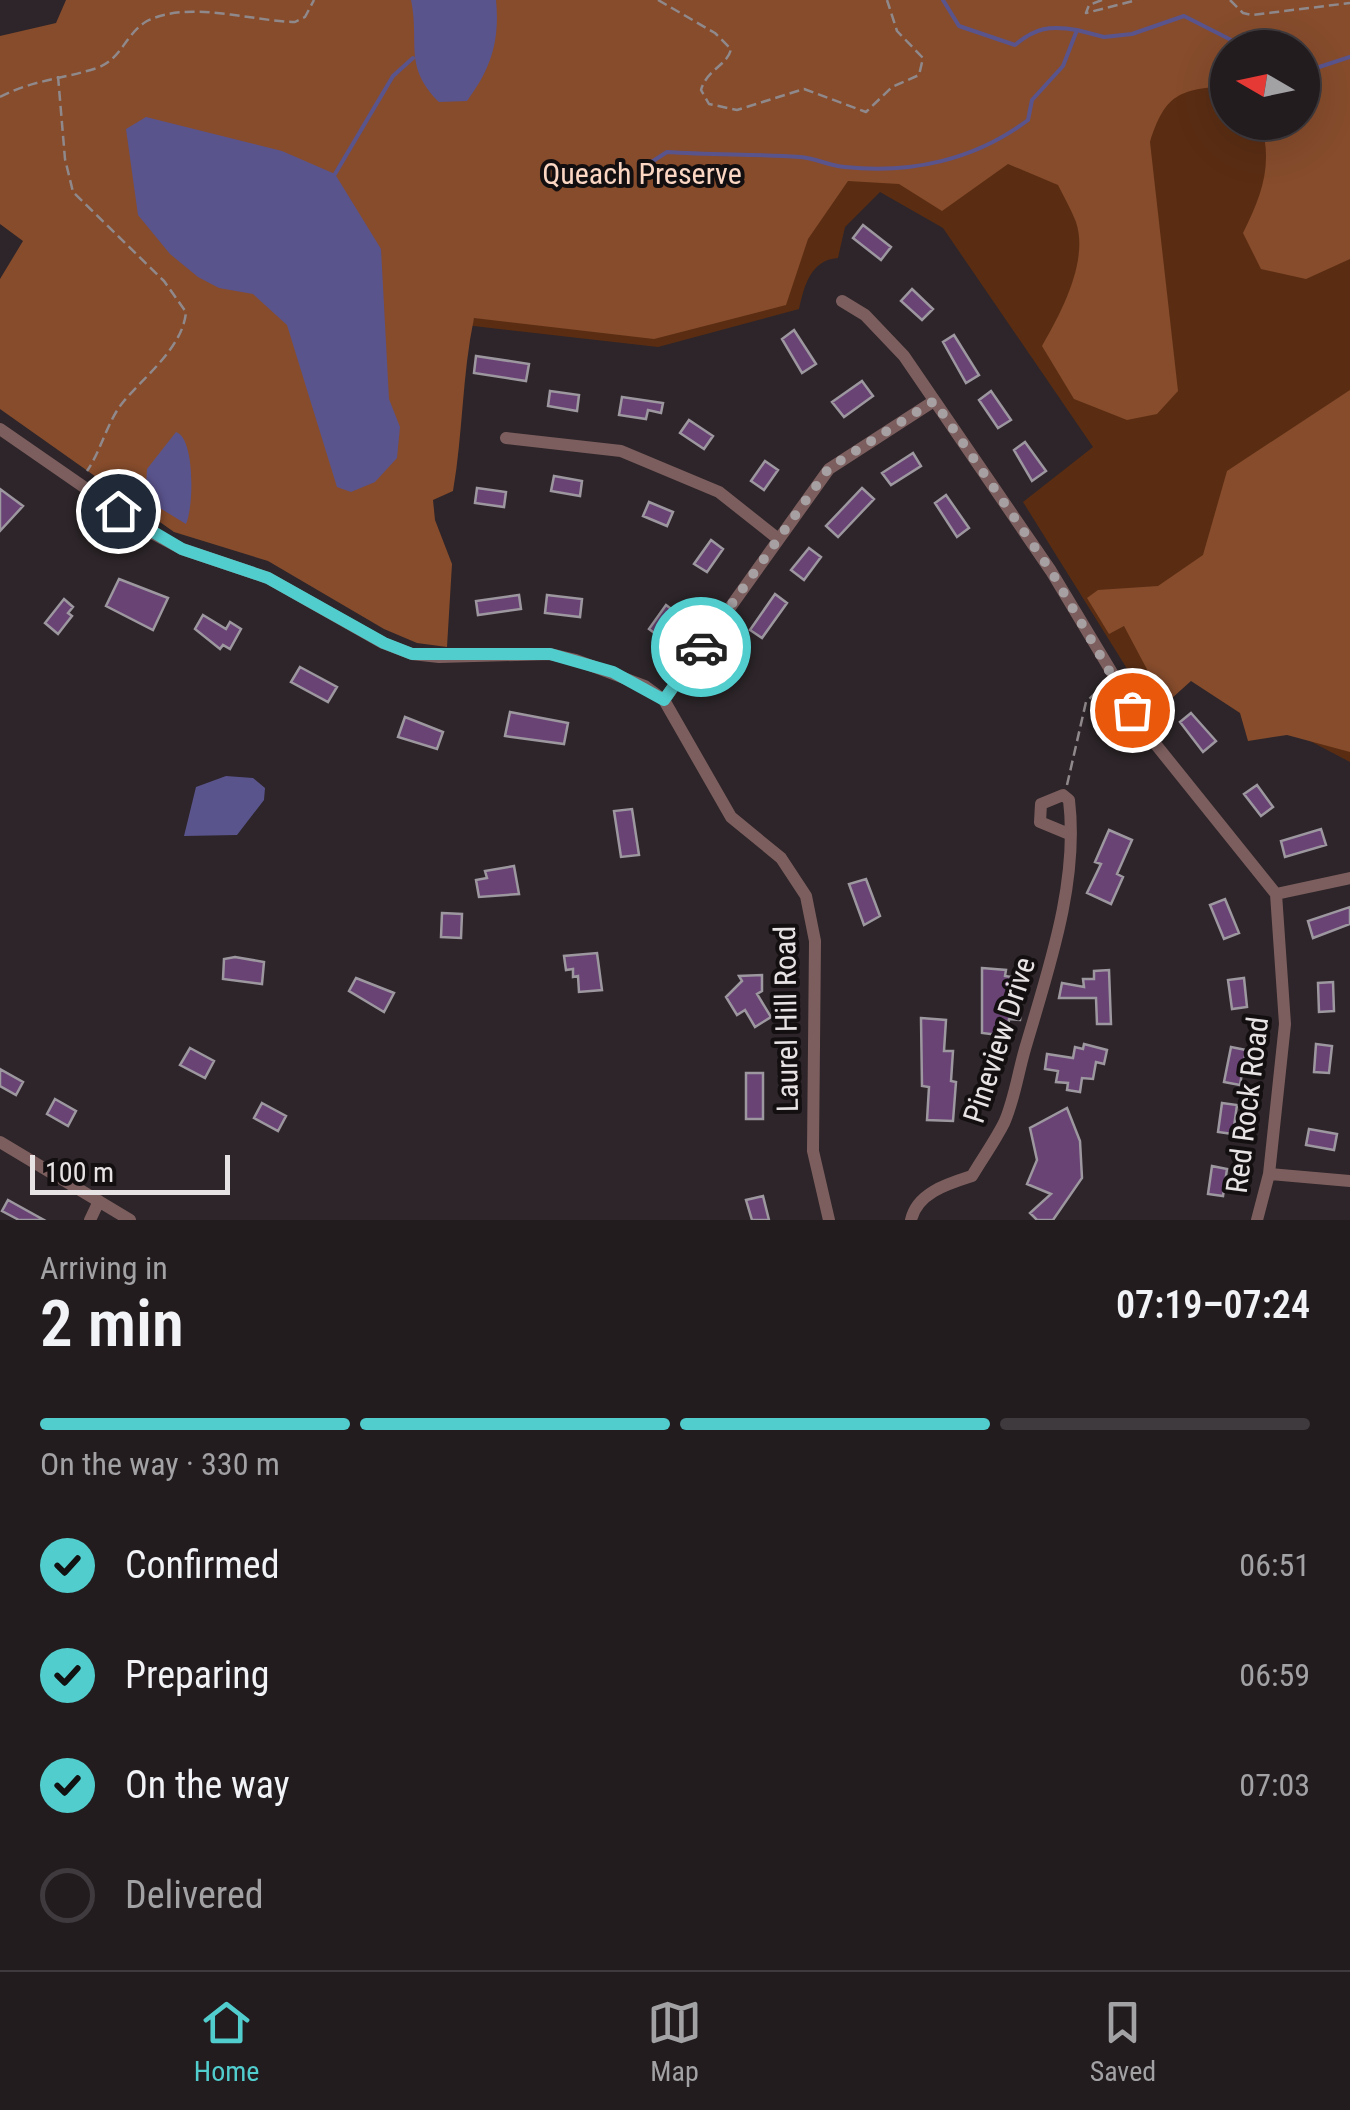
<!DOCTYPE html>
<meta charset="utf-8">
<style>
:root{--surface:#221c1f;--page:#2e292c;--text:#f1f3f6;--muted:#a2a1a4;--line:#3f3a3d;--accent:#52cdce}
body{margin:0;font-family:"Roboto Condensed",sans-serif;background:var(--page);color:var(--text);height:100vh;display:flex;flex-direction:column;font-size:38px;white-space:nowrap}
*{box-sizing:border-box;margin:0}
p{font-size:32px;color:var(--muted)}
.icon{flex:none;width:55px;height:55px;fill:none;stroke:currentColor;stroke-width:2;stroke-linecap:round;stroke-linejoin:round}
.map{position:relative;height:1220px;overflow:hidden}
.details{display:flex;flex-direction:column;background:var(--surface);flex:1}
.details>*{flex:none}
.needle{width:65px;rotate:279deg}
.controls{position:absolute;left:1210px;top:30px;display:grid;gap:20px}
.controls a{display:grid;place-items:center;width:110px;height:110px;border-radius:50%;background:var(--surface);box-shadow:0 10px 40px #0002,0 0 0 2px var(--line);font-size:50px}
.scale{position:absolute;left:30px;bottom:25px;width:200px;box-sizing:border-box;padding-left:10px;border:5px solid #e7e2e4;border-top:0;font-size:28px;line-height:35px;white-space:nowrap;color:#e7e2e4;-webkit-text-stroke:8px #130f11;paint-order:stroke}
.pin{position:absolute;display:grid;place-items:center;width:85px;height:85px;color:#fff;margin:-42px;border:5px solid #fff;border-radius:50%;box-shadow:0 2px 10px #0007}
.courier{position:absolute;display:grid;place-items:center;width:100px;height:100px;margin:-50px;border:8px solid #52cdce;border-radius:50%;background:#fff;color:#222;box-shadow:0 2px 12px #0007}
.overview em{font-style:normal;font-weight:600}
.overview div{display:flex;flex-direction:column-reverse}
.overview{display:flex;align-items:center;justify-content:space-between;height:170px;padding:0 40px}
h1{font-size:65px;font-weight:600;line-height:75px}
.bar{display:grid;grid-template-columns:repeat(4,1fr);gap:15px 10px;align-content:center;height:120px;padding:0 40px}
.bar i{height:12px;border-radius:8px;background:var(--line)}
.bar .on{background:var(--accent)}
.bar p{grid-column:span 4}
ol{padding:0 40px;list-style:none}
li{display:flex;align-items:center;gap:30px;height:110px}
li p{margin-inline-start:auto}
li .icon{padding:10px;border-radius:50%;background:var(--accent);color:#111;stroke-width:4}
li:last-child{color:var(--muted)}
li i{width:55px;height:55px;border:5px solid var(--line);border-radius:50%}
.tab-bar{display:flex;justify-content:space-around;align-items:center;height:140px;border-top:2px solid var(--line);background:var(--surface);font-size:28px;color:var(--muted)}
.tab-bar a{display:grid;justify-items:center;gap:5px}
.tab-bar .on{color:var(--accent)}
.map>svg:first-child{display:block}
</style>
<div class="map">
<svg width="1350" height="1220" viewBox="0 0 1350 1220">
<rect width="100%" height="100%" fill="#2d2529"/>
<path fill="#5a2d13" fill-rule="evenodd" d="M472 0H1350V762L1190 678 1154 712 1023 502 1093 447 943 228 880 192 845 227 838 258C810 260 804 287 799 309L658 347 465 325ZM1228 48H1302V122H1228Z"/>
<path fill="#864c2c" d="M66 0H1350V259L1306 279 1261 269 1243 233C1262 195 1273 165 1261 123L1302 122V48H1228L1227 86C1180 89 1165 94 1150 142L1178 391 1157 414 1127 420 1074 399 1042 346C1061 313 1089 261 1076 222 1071 209 1064 197 1058 185L1008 164 942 211 899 184 848 181 808 239 786 305 654 339 474 318C462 375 463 433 453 491L433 500 435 520 452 564 447 647 417 643 384 629 268 561 174 532 0 409V279L23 241 0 224V36L56 23Z
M1350 390V752L1287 735 1248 741 1240 713 1191 681 1152 716 1135 691 1150 675 1124 626 1109 634 1087 598 1098 590 1158 586 1203 555 1227 471Z"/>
<path fill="#5a548d" d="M411 0H496C500 41 491 69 467 101L439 102C403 66 420 44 411 0Z
M146 117 282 151 335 174 381 249 389 399 400 427 397 458 375 482 351 492 337 487 287 325 253 294 219 288 198 277 170 254 138 215 126 129Z
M176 432C195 438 194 506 186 524L145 499 147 469Z
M226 776 253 778 265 788 264 800 237 835 184 836 196 787Z"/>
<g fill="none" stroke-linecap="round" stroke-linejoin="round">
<path stroke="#5a548d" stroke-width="4" d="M943 0 959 26 1015 45C1035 28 1050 25 1077 30
M1302 68 1313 69 1350 57
M650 163 667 152C711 155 756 154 800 157 816 158 829 166 845 167 911 174 975 160 1028 120L1032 100 1063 66 1077 30 1104 37 1132 34 1184 16 1247 48
M335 174 393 76 413 58"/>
</g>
<path fill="#684374" stroke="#9d979f" stroke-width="2.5" d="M863 225 891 247 881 260 853 238Z
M912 289 933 309 922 320 901 301Z
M794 330 816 364 802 373 782 339Z
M954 335 979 375 966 383 943 342Z
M476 356 529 364 526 381 474 373Z
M862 381 873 396 844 417 832 402Z
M550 391 579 395 577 411 548 406Z
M991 391 1011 420 998 428 979 400Z
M622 397 663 403 661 413 648 410 646 419 619 415Z
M689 420 713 436 704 449 680 433Z
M1025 442 1046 471 1032 481 1014 450Z
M913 453 921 466 891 485 882 473Z
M765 461 778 470 764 490 751 481Z
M554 476 582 481 580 496 551 491Z
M477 488 506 492 504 507 475 503Z
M862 488 874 499 838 537 826 526Z
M0 489 23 506 0 531Z
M946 495 969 528 957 537 935 503Z
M649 502 673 512 667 526 643 516Z
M711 540 723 549 707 572 694 564Z
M809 548 821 557 804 580 791 570Z
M119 579 168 598 153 630 106 606Z
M775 594 787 603 762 638 750 630Z
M519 595 521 609 478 615 476 601Z
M547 595 582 599 580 617 545 613Z
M64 599 73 607 68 613 72 616 58 634 45 623Z
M666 605 678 614 661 638 649 629Z
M203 615 226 629 230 622 241 629 230 649 223 645 220 649 195 629Z
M300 667 337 687 328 702 291 682Z
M510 712 568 723 564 744 505 736Z
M1191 713 1216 741 1203 752 1180 722Z
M405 717 443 732 437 749 398 737Z
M1257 785 1273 807 1261 816 1244 794Z
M632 809 639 855 621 857 614 811Z
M1321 829 1326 845 1285 857 1281 841Z
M1109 830 1132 840 1117 874 1123 877 1111 904 1087 893 1101 864 1095 862Z
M514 866 519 894 479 897 476 880 487 878 485 871Z
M866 879 880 916 864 925 849 884Z
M1225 899 1239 933 1224 939 1210 905Z
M1350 907V924L1313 938 1308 921Z
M442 913 462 914 461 938 441 937Z
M597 953 602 990 579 992 578 976 573 977V969L566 970 564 956Z
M235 957 264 962 262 984 223 979 224 959Z
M982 968 1006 970 1005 976 1018 978 1015 1003 1022 1004 1020 1020 1009 1019 1007 1036 982 1033Z
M1109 970 1111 1024H1097L1096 998H1059L1062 983 1084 987 1083 979H1094V971Z
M762 975V991L757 994 771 1017 755 1027 745 1010 737 1015 726 997 742 981 739 976Z
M356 978 394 993 384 1012 349 991Z
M1244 978 1247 1007 1232 1009 1228 980Z
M1333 982 1334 1011 1319 1012 1318 983Z
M921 1018 946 1020 944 1051H953L951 1081 956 1082 953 1121 927 1120 929 1087 922 1086Z
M1084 1044 1107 1050 1104 1064 1096 1062 1093 1079 1082 1078 1080 1092 1067 1090 1068 1083 1056 1082 1058 1071 1045 1069 1047 1054 1073 1058 1075 1047 1083 1049Z
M1316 1044 1332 1046 1329 1073 1314 1072Z
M1231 1047 1246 1050 1240 1085 1224 1082Z
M190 1048 214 1061 205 1078 180 1065Z
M0 1069 23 1082 16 1095 0 1086Z
M746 1073H763V1119H746Z
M55 1099 76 1111 68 1126 47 1114Z
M262 1103 286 1116 278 1131 254 1118Z
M1222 1103 1237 1105 1233 1134 1218 1132Z
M1067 1108 1080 1141 1082 1178 1053 1220H1037L1030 1213 1051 1194 1027 1184 1037 1160 1030 1128Z
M1309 1129 1337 1134 1334 1150 1306 1145Z
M1212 1166 1227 1169 1223 1196 1208 1194Z
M763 1196 769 1220H752L746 1200Z
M8 1200 44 1220H19L2 1211Z"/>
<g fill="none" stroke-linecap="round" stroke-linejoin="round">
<path stroke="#90898c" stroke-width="2.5" stroke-dasharray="10 5" stroke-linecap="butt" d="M658 0 715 33 731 49C728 65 707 69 701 90L709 104 737 110 804 89 866 112 892 87 919 75 923 58 897 31 887 0
M1102 0 1089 5 1086 13 1137 0
M1230 0 1243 13 1252 15 1350 3
M58 76 65 159 73 192 164 281 186 312C183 347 145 376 124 401 107 421 102 449 87 471
M0 97C32 80 63 79 97 68 122 59 125 34 147 21 189 0 250 21 295 22L305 17 314 0
M1067 785 1086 702 1105 684"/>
<path stroke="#7c5e5e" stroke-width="12" d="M842 301 865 315 904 356 1051 571 1153 741 1276 894 1285 1024 1269 1174 1257 1220
M0 429 146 530 182 549 268 578 383 643 412 654 439 657 550 654 576 660 645 686 664 700 731 817 781 858 806 896 815 941 813 1151 829 1220
M506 438 621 451 719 492 777 538
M664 700 829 469 934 401
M1276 894 1350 878
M0 1142 130 1220
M1269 1174 1350 1181
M90 1220 99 1201
M911 1220C917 1193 947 1184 972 1176 982 1159 995 1141 1004 1123 1014 1101 1018 1073 1025 1049 1048 970 1079 883 1069 800L1063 795 1041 804 1040 822 1069 834"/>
</g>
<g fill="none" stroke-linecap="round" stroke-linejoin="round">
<path stroke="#a6a0a3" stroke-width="10" stroke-dasharray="0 18" d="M701 647 829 468 934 401 1051 571 1132 710"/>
<path stroke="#52cdce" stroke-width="12" d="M118 511 182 549 268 578 384 643 412 654H550L613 672 664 700 701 647"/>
</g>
<g text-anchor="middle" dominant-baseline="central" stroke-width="8" stroke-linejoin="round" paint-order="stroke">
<g font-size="30" fill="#fad6c3" stroke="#130f11">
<text x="642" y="173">Queach Preserve</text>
</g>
<g font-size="30" fill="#e7e2e4" stroke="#130f11">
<text transform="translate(786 1019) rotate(-91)">Laurel Hill Road</text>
<text transform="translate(999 1040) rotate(-72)">Pineview Drive</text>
<text transform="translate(1247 1105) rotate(-83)">Red Rock Road</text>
</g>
</g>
</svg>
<div class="controls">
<a><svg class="needle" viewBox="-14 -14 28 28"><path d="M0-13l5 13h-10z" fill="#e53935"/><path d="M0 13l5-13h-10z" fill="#a2a1a4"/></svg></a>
</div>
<div class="scale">100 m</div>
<div class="pin" style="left:1132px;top:710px;background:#ea580c"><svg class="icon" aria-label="bag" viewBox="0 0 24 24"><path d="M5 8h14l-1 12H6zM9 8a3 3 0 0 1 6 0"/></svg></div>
<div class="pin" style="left:118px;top:511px;background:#1f2937"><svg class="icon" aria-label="home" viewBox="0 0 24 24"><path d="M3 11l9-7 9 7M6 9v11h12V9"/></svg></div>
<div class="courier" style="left:701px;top:647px"><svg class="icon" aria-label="car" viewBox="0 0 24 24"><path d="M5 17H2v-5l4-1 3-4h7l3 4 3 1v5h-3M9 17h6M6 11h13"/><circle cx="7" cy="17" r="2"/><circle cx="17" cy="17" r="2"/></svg></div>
</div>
<section class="details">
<div class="overview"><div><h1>2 min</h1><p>Arriving in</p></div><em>07:19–07:24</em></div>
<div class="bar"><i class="on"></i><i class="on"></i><i class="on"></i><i></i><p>On the way · 330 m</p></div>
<ol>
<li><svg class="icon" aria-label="check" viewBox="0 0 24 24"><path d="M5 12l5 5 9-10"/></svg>Confirmed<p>06:51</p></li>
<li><svg class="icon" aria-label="check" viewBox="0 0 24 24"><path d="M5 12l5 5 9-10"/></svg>Preparing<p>06:59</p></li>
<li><svg class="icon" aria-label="check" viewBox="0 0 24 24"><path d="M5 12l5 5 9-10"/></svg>On the way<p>07:03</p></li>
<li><i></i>Delivered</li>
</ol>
</section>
<nav class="tab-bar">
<a class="on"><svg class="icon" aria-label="home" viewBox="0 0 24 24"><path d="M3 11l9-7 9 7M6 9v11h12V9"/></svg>Home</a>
<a><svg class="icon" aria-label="map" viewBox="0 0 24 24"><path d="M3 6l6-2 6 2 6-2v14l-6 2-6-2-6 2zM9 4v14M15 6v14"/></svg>Map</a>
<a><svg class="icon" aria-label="saved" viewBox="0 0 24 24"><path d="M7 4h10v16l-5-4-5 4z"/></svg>Saved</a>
</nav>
